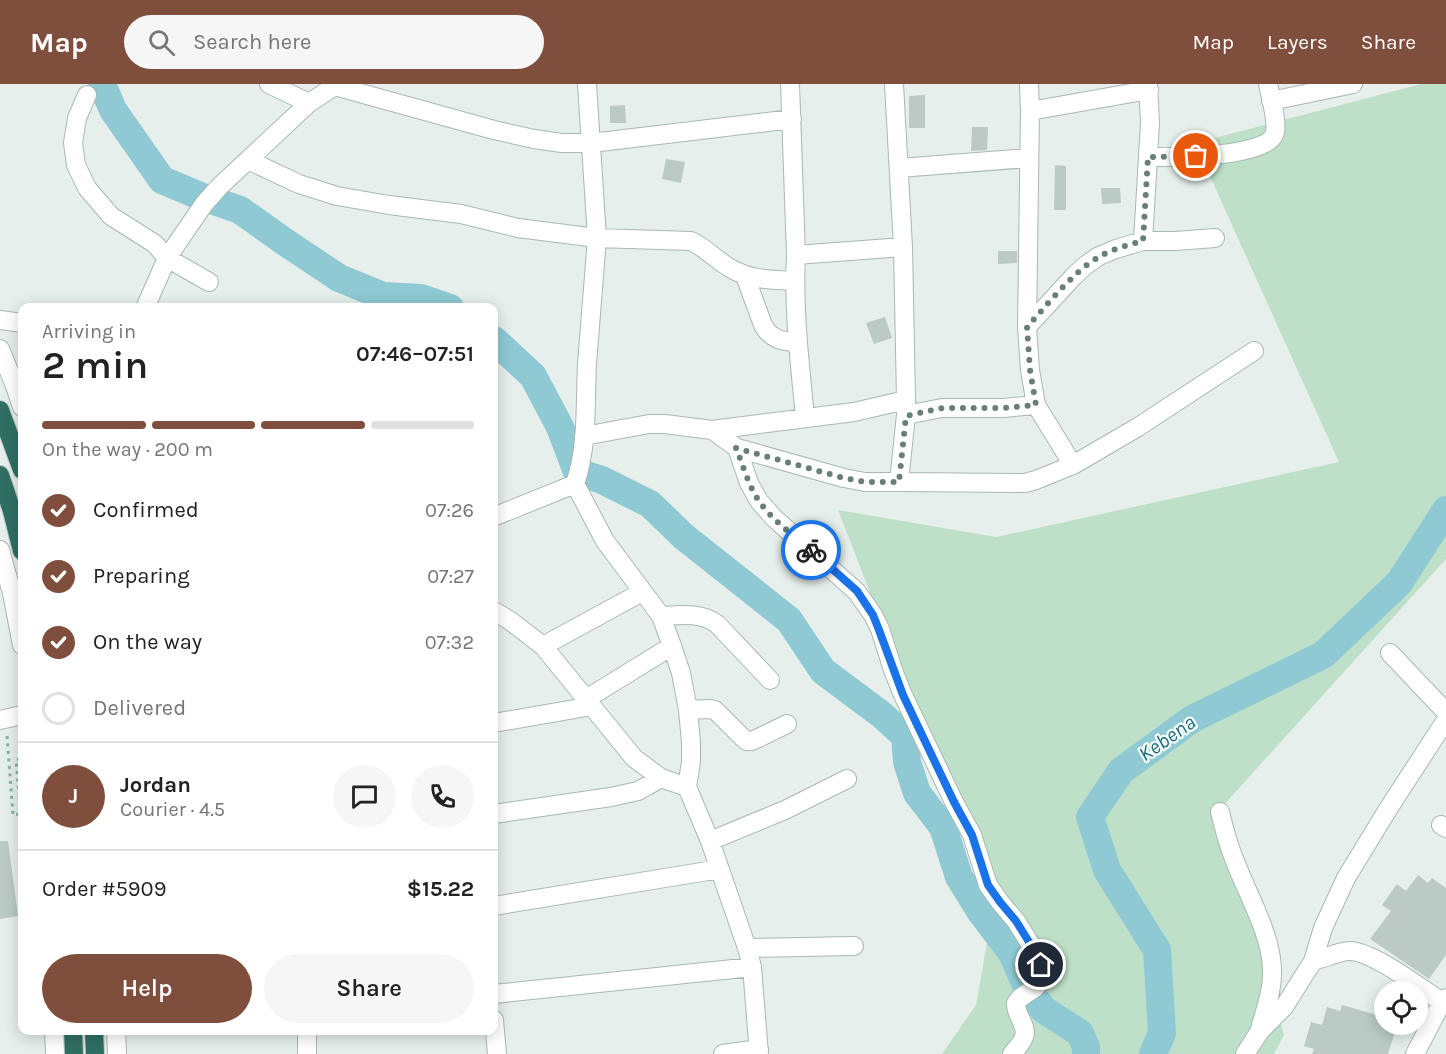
<!DOCTYPE html>
<meta charset="utf-8">
<style>
:root{--surface:#fff;--page:#f6f6f6;--text:#222;--muted:#767676;--line:#e0e0e0;--accent:#804e3d}
body{margin:0;font-family:Karla,sans-serif;background:var(--page);color:var(--text);height:100vh;display:flex;flex-direction:column;font-size:22px;white-space:nowrap}
*{box-sizing:border-box;margin:0}
p{font-size:20px;color:var(--muted)}
.icon{flex:none;width:33px;height:33px;fill:none;stroke:currentColor;stroke-width:2;stroke-linecap:round;stroke-linejoin:round}
.map{position:relative;flex:1;overflow:hidden}
.sheet{position:absolute;left:18px;top:219px;width:480px;height:732px;display:flex;flex-direction:column;background:var(--surface);border-radius:12px;box-shadow:0 3px 15px #0003}
.sheet>*{flex:none}
.tools{position:absolute;left:1374px;top:897px;display:grid;gap:12px}
.tools a{display:grid;place-items:center;width:54px;height:54px;border-radius:50%;background:var(--surface);box-shadow:0 3px 15px #0003;font-size:30px}
.pin{position:absolute;display:grid;place-items:center;width:51px;height:51px;color:#fff;margin:-26px;border:3px solid #fff;border-radius:50%;box-shadow:0 2px 6px #0007}
.courier{position:absolute;display:grid;place-items:center;width:60px;height:60px;margin:-30px;border:4px solid #1a73e8;border-radius:50%;background:#fff;color:#222;box-shadow:0 2px 8px #0007}
.overview em{font-style:normal;font-weight:600}
.overview div{display:flex;flex-direction:column-reverse}
.overview{display:flex;align-items:center;justify-content:space-between;height:102px;padding:0 24px}
h1{font-size:39px;font-weight:600;line-height:45px}
.bar{display:grid;grid-template-columns:repeat(4,1fr);gap:9px 6px;align-content:center;height:72px;padding:0 24px}
.bar i{height:8px;border-radius:4px;background:var(--line)}
.bar .on{background:var(--accent)}
.bar p{grid-column:span 4}
.line{display:flex;align-items:center;gap:15px;padding:0 24px;border-top:2px solid var(--line)}
.line div{flex:1}
.round{display:grid;place-items:center;flex:none;width:63px;height:63px;border-radius:32px;background:var(--page)}
ol{padding:0 24px;list-style:none}
li{display:flex;align-items:center;gap:18px;height:66px}
li p{margin-inline-start:auto}
li .icon{padding:6px;border-radius:50%;background:var(--accent);color:#fff;stroke-width:4}
li:last-child{color:var(--muted)}
li i{width:33px;height:33px;border:3px solid var(--line);border-radius:50%}
.cta{display:flex;gap:12px;margin-top:auto;padding:12px 24px}
.cta a{flex:1;height:69px;border-radius:36px;background:var(--accent);color:#fff;font-size:24px;font-weight:600;line-height:69px;text-align:center}
.cta a+a{background:var(--page);color:var(--text)}
header{display:flex;align-items:center;gap:36px;box-sizing:border-box;height:84px;padding:0 30px;background:var(--accent);color:#fff}
header strong{font-size:28px}
nav{display:flex;gap:33px;margin-inline-start:auto;font-size:21px}
.search{width:420px;height:54px;background:var(--page);display:flex;align-items:center;gap:15px;box-sizing:border-box;padding:0 21px;border-radius:33px;color:var(--muted);font-size:22px}
.map>svg:first-child{display:block}
</style>
<header>
<strong>Map</strong>
<div class="search"><svg class="icon" aria-label="search" viewBox="0 0 24 24"><circle cx="10" cy="10" r="6"/><path d="M15 15l6 6"/></svg>Search here</div>
<nav><a>Map</a><a>Layers</a><a>Share</a></nav>
</header>
<div class="map">
<svg width="1446" height="970" viewBox="0 0 1446 970">
<rect width="100%" height="100%" fill="#e6efeb"/>
<path fill="#bfe0c8" d="M1421 0H1446V475L1222 723 1284 951 1274 970H942L976 921 993 825 838 426 996 453 1339 378 1195 59Z"/>
<g fill="none" stroke-linecap="round" stroke-linejoin="round">
<path stroke="#8ec9d4" stroke-width="28" d="M102 0 113 26 162 96 200 112 240 126 285 158 339 194 383 212 421 214 450 224
M494 256 533 292 560 343 577 388 602 396 650 420 683 452 789 536 823 587 882 631 905 652 907 678 917 709 943 743 959 793 980 827 1012 869 1028 906 1044 926 1080 949 1086 963V970
M1153 970 1162 949 1157 866 1107 786 1090 733 1121 687 1192 635 1323 571 1399 499 1446 426"/>
</g>
<path fill="#bbcac4" d="M925 11V44H909V12Z
M625 21 626 39H610V22Z
M972 43H988L987 66 971 67Z
M666 75 685 78 681 99 662 95Z
M1055 81 1066 82V126H1054Z
M1101 104H1120L1121 119 1102 120Z
M998 167H1017V179L998 180Z
M885 233 892 254 874 260 866 239Z
M0 757H8L18 832 0 835Z
M1418 791 1428 799 1432 794 1446 804V871L1429 895 1370 855 1391 827 1382 821 1397 800 1406 807Z
M1342 921 1384 933V941L1396 945 1388 970H1312L1314 965 1304 962 1311 938 1322 941 1327 923 1340 927Z"/>
<g fill="none" stroke-linecap="round" stroke-linejoin="round">
<g stroke="#a8b8b2" stroke-width="20">
<path id="minor" d="M269 0 309 19
M790 0 796 171C793 225 800 280 805 334
M894 0 903 163 906 316V331L899 398 1025 399 1036 396 1073 381 1036 321 1030 286 1027 243 1030 27 1029 0
M335 2 494 46 534 55 562 59H591L792 35
M87 11 77 34 73 59 76 81 87 104 111 132 155 160 167 174 209 198
M1271 17 1353 0
M1030 27 1149 6
M1148 73C1172 73 1264 74 1274 51 1279 40 1270 12 1268 0
M248 76 299 100 337 112 389 121 461 130 518 144 597 154 587 0
M899 84 1029 74
M1143 157 1150 39 1148 0
M796 171 903 163
M745 192 763 241C771 256 783 257 798 259
M145 224 167 174 204 120 219 103 309 19 338 0
M0 236 22 239
M1027 243 1074 192 1086 181 1099 172 1116 165 1143 157H1175L1215 154
M0 265 15 302 22 323
M906 331 942 324H1003L1036 321
M712 346 854 328 906 316
M584 352 649 340H665L712 346 737 364 844 394 865 398H899
M737 364 749 399 759 417 774 434 857 508 873 531 880 545 893 586 903 611 954 718 972 751 988 801 1000 818 1016 837 1039 874 1042 892 1040 898 1036 903 1020 914 1016 919C1015 931 1028 941 1024 953 1022 959 1016 965 1012 970
M1073 381 1138 343 1254 267
M575 400C588 362 585 320 587 280 590 238 594 196 597 154L691 157C706 164 716 176 730 184 750 196 772 196 795 197
M494 431H498L575 400 605 457 661 532 672 562 681 589 688 626 691 658V678L687 703
M0 466 12 509 22 561
M494 527 509 536 543 562 634 674 661 694 687 703 710 757 747 864 752 883 759 970
M661 532C680 531 701 528 717 540L770 596
M543 562 642 508
M1390 569 1446 628
M586 615 672 562
M688 626 710 625 715 626 743 654 747 657H752L787 640
M0 636 22 631
M494 639 592 622
M1220 728C1224 744 1228 761 1235 777 1247 809 1272 852 1272 886 1273 906 1265 926 1260 945
M494 730 611 713 638 707 661 694
M1441 741 1446 744
M710 757 785 726 847 695
M494 822 720 785
M747 864 854 862
M1313 877C1322 875 1341 867 1349 867 1371 866 1422 905 1442 918
M494 910 752 883
M494 936 497 970
M54 946 55 970
M116 946 117 970
M307 946V970
M723 970 759 965
M1245 970 1260 947 1284 923 1313 877 1323 844 1346 794 1390 722 1446 636
M1415 970 1442 918 1446 914"/>
</g>
<g stroke="#c2cac8" stroke-width="20">
<path id="highway" d="M0 326 22 386
M0 391 12 427 22 467
M73 946 74 970
M94 946 95 970"/>
</g>
<path stroke="#86b3a5" stroke-width="3" stroke-dasharray="3 4.5" stroke-linecap="butt" d="M7 652 13 731 21 730 16 676 22 675"/>
<use href="#minor" stroke="#fff" stroke-width="18"/>
<use href="#highway" stroke="#2f6f62" stroke-width="18"/>
</g>
<g fill="none" stroke-linecap="round" stroke-linejoin="round">
<path stroke="#687f78" stroke-width="6" stroke-dasharray="0 10.8" d="M811 466C793 451 772 436 759 417 748 401 743 381 736 364L844 394 865 398H899L906 332 942 324H1003L1036 321 1030 286 1027 243C1047 221 1074 187 1099 173 1112 165 1128 161 1143 157L1148 73 1196 72"/>
<path stroke="#1a73e8" stroke-width="8" d="M811 466 857 507 873 531 879 546 903 611 954 718 972 751 988 801 1000 818 1016 837 1039 874 1041 881"/>
</g>
<g text-anchor="middle" dominant-baseline="central" stroke-width="4.5" stroke-linejoin="round" paint-order="stroke">
<g font-size="21" font-style="italic" fill="#1c6f80" stroke="#f7fbf9">
<text transform="translate(1167 654) rotate(-35)">Kebena</text>
</g>
</g>
</svg>
<div class="tools">
<a><svg class="icon" aria-label="locate" viewBox="0 0 24 24"><circle cx="12" cy="12" r="6"/><path d="M12 2v4M12 18v4M2 12h4M18 12h4"/></svg></a>
</div>
<div class="pin" style="left:1196px;top:72px;background:#ea580c"><svg class="icon" aria-label="bag" viewBox="0 0 24 24"><path d="M5 8h14l-1 12H6zM9 8a3 3 0 0 1 6 0"/></svg></div>
<div class="pin" style="left:1041px;top:881px;background:#1f2937"><svg class="icon" aria-label="home" viewBox="0 0 24 24"><path d="M3 11l9-7 9 7M6 9v11h12V9"/></svg></div>
<div class="courier" style="left:811px;top:466px"><svg class="icon" aria-label="bike" viewBox="0 0 24 24"><circle cx="6" cy="16" r="4"/><circle cx="18" cy="16" r="4"/><path d="M6 16l4-8h5l3 8M10 8l3 8H6M13 5h3"/></svg></div>
<section class="sheet">
<div class="overview"><div><h1>2 min</h1><p>Arriving in</p></div><em>07:46–07:51</em></div>
<div class="bar"><i class="on"></i><i class="on"></i><i class="on"></i><i></i><p>On the way · 200 m</p></div>
<ol>
<li><svg class="icon" aria-label="check" viewBox="0 0 24 24"><path d="M5 12l5 5 9-10"/></svg>Confirmed<p>07:26</p></li>
<li><svg class="icon" aria-label="check" viewBox="0 0 24 24"><path d="M5 12l5 5 9-10"/></svg>Preparing<p>07:27</p></li>
<li><svg class="icon" aria-label="check" viewBox="0 0 24 24"><path d="M5 12l5 5 9-10"/></svg>On the way<p>07:32</p></li>
<li><i></i>Delivered</li>
</ol>
<div class="line" style="height:108px"><b class="round" style="background:var(--accent);color:#fff">J</b><div><b>Jordan</b><p>Courier · 4.5</p></div><a class="round"><svg class="icon" aria-label="chat" viewBox="0 0 24 24"><path d="M4 5h16v11H9l-5 4z"/></svg></a><a class="round"><svg class="icon" aria-label="phone" viewBox="0 0 24 24"><path d="M5 4h4l2 5-3 2q2 4 5 5l2-3 5 2v4C11 20 4 13 5 4z"/></svg></a></div>
<div class="line" style="height:78px"><div>Order #5909</div><b>$15.22</b></div>
<div class="cta"><a>Help</a><a>Share</a></div>
</section>
</div>
